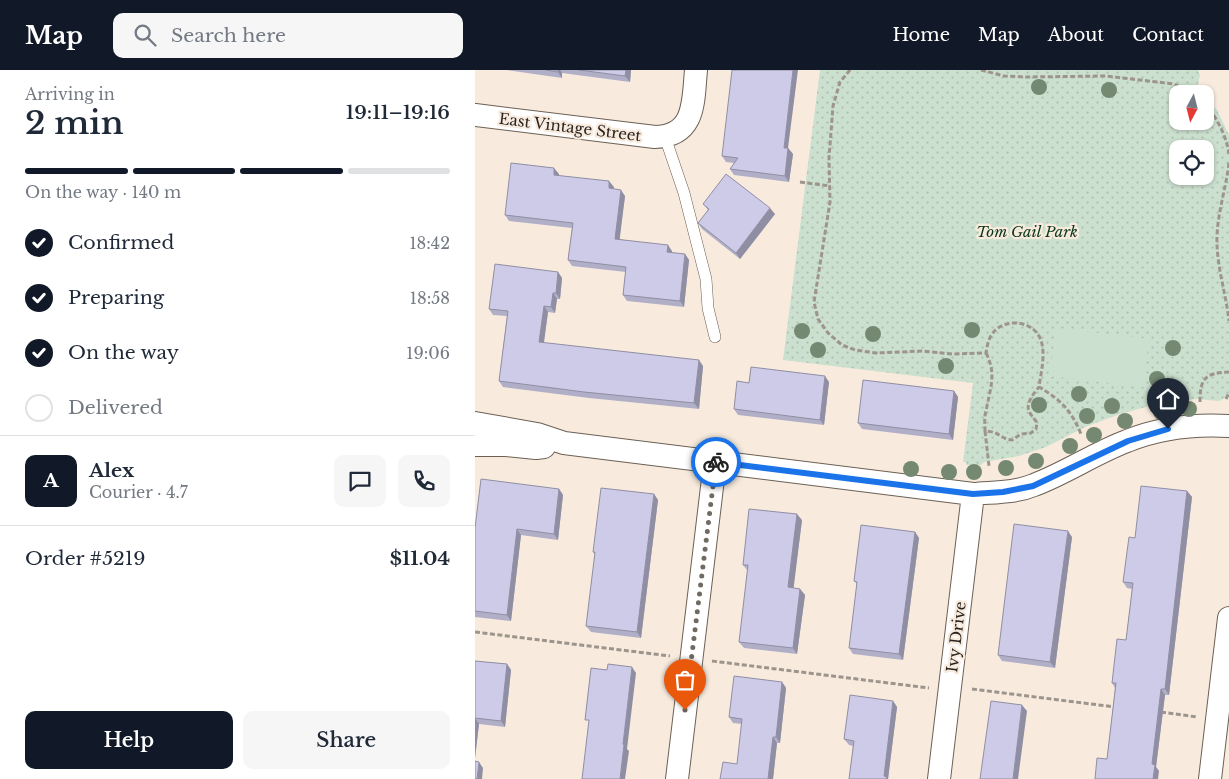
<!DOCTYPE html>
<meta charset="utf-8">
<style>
:root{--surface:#fff;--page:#f6f6f7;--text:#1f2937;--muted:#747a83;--line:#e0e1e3;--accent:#111827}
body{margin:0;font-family:"Libre Baskerville",serif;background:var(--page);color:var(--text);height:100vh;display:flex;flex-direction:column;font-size:19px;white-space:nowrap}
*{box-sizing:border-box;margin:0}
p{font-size:16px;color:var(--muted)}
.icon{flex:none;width:28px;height:28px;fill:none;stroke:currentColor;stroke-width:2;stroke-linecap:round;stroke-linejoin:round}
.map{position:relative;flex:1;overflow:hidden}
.details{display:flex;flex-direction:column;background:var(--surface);width:475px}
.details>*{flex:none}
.needle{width:32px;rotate:187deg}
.controls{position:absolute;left:694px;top:15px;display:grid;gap:10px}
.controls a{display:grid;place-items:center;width:45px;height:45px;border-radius:10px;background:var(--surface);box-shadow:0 1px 4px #0004;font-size:25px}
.pin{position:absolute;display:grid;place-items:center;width:42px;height:42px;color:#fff;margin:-51px -21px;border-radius:50% 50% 50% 0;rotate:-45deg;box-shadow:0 0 5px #0007}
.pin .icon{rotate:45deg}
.courier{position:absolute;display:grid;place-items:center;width:50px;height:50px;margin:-25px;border:4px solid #1a73e8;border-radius:50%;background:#fff;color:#222;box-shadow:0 1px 6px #0007}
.headline em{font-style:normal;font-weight:600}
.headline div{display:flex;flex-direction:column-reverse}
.headline{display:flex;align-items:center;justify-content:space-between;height:85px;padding:0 25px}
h1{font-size:32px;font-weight:600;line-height:38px}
.bar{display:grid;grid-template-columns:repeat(4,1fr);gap:8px 5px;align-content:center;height:60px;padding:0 25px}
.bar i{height:6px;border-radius:4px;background:var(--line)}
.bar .on{background:var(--accent)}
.bar p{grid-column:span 4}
.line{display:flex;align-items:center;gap:12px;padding:0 25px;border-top:1px solid var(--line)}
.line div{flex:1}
.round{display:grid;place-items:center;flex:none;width:52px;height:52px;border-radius:10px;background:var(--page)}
ol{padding:0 25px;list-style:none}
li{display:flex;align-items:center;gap:15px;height:55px}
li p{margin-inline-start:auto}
li .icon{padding:5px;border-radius:50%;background:var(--accent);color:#fff;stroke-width:4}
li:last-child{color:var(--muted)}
li i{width:28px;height:28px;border:2px solid var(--line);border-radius:50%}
.action{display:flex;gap:10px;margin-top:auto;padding:10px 25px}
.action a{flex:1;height:58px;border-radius:10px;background:var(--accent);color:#fff;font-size:20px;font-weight:600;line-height:58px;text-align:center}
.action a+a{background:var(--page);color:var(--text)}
header{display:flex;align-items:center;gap:30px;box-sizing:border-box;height:70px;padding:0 25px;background:var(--accent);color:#fff}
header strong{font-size:24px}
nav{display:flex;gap:28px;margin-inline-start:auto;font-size:18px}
.search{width:350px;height:45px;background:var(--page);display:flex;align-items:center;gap:12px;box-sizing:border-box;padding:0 18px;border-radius:10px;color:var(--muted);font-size:19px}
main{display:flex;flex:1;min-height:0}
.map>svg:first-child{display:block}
</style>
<header>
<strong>Map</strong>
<div class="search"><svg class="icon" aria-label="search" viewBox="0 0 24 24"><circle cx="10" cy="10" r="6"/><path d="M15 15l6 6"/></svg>Search here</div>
<nav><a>Home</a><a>Map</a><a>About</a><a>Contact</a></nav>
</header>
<main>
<section class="details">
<div class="headline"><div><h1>2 min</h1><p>Arriving in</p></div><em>19:11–19:16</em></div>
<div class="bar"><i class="on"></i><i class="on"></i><i class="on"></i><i></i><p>On the way · 140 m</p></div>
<ol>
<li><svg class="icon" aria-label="check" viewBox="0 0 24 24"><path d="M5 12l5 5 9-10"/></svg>Confirmed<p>18:42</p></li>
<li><svg class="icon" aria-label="check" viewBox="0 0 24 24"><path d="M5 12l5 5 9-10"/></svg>Preparing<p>18:58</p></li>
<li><svg class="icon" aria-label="check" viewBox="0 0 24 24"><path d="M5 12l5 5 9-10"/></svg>On the way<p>19:06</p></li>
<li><i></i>Delivered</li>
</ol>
<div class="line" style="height:90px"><b class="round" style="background:var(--accent);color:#fff">A</b><div><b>Alex</b><p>Courier · 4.7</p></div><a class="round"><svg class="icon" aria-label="chat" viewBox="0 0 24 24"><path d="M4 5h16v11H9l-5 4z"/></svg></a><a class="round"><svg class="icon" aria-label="phone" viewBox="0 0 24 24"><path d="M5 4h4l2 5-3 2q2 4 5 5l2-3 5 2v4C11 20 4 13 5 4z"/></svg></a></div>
<div class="line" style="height:65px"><div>Order #5219</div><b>$11.04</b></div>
<div class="action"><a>Help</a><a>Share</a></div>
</section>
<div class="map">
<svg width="754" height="709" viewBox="0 0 754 709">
<defs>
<pattern id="green-dots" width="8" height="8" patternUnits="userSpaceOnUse" patternTransform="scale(1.25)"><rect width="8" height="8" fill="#cce0cf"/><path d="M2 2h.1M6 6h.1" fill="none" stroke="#afc0b1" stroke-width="1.8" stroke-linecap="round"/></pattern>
</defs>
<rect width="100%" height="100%" fill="#f8ebde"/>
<path fill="url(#green-dots)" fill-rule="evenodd" d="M345 0H723L725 5 723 14 728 24H702V51H730V26L742 40 754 65V326L744 331 721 329 678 335 645 344 610 357 571 377 544 386 509 392 506 395H491V392H488L498 313 308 290ZM702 79H730V106H702Z"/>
<path fill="#cce0cf" d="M581 258 674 269 669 317 575 306Z"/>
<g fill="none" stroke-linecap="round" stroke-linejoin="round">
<g stroke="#6c6055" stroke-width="12">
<path id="lane" d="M190 67 209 123 231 209 233 238 240 267"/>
</g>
<g stroke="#6c6055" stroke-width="24">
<path id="street" d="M0 45 180 67C221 66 218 31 221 0
M0 353 62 364 89 373 498 424C519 422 540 423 559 415 591 403 620 383 652 371 684 358 720 354 754 356
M0 375H31L61 378 69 377
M202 709 240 392
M464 709 498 424
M735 709 754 548"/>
</g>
<path stroke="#9d948b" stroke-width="3" stroke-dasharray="5 2.5" stroke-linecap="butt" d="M375 0 365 12 358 36 354 88 355 132 339 232 343 249 353 263 367 275 380 280 401 283 448 281 477 284 511 283C512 277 513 270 517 264 527 249 554 249 564 266 572 280 566 302 564 317 586 330 596 340 606 364
M506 0 529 6 551 7 631 6 699 14 720 24
M730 33C742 49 751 64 754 84
M754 93C751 118 743 141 742 166 741 195 751 223 754 251
M325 112 355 116
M511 283C522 304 515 319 511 341 509 347 510 354 510 361 524 361 525 369 537 370L546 364 556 363 561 359 562 353C560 349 557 347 555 343 549 335 559 323 564 317
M751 329 754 323
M725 332C725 308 730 303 754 302
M510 361 514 396
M0 562 195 586
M237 591 454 618
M497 619 640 637
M686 642 722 647"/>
<use href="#lane" stroke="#fff" stroke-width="11"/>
<use href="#street" stroke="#fff" stroke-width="22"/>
</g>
<g fill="#758972">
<circle cx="564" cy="17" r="8"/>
<circle cx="634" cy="20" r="8"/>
<circle cx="497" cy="260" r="8"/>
<circle cx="327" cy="261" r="8"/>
<circle cx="398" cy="264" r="8"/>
<circle cx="698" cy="278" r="8"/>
<circle cx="343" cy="280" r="8"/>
<circle cx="471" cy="296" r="8"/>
<circle cx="682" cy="309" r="8"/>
<circle cx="604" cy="324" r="8"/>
<circle cx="564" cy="335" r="8"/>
<circle cx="637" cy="336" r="8"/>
<circle cx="714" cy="339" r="8"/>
<circle cx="686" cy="342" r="8"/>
<circle cx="612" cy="346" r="8"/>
<circle cx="650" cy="351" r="8"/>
<circle cx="619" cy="365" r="8"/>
<circle cx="595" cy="376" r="8"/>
<circle cx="561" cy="391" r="8"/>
<circle cx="531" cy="398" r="8"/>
<circle cx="436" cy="399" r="8"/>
<circle cx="474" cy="402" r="8"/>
<circle cx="499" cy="402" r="8"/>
</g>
<path fill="#b1afc8" d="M31 0H156L155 12 87 3V8Z
M313 78 318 84 314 112 259 105 255 99 259 93 251 92 247 86Z
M84 104 83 106 139 117 138 119 150 126 144 169 197 181V183L210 184 214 190 209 237 152 231 148 225 151 202 97 196 93 190 97 158 34 151 30 145Z
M228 134 300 144 265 189 227 159 223 153 233 140Z
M83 202 87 208 85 229H82L80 243 73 242 69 273 228 296 224 339 114 328 28 317 24 311 32 246 18 245 14 239Z
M354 312 349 355 263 345 259 339 274 313Z
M479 321 483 327 478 370 387 359 383 353Z
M84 419 88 425 83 470 46 465 36 551 0 547V458Z
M712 421 717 427 694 625H690L681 697 684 701 632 689 640 618 637 613 651 570 657 519 652 518 648 512 660 468Z
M179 424 183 430 166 568 116 562 111 556 120 485 118 482Z
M327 450 318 518 325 519 330 525 322 584 269 578 264 572 273 501 268 495Z
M440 462 444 468 428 590 378 584 374 578 382 514 379 511Z
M597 467 580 598 527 591 523 585Z
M0 591 32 594 36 600 30 657 4 654 0 688Z
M307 612 311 618 305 673H302L298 709H245L262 694 267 654 258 653 254 647Z
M418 631 422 637 413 709H374L378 676 374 675 369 669Z"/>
<path fill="#908ea3" d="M83 0H85L87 3V8L83 2Z
M151 0H156L155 12 150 6Z
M318 0H323L313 78 318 84 314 112 310 106 309 78Z
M79 98 84 104 83 111 79 105Z
M134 111 139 117 138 124 134 118Z
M146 120 150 126 144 175 140 169Z
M295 138 300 144 265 189 261 183Z
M193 175 197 181 196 188 192 182Z
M210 184 214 190 209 237 205 231Z
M83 202 87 208 85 229 81 223Z
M78 223 82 229 80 243 76 237Z
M69 236 73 242 68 278 64 272Z
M224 290 228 296 224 339 219 333Z
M350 306 354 312 349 355 345 350Z
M479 321 483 327 478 370 474 364Z
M84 419 88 425 83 470 79 464Z
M712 421 717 427 694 625 690 619Z
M179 424 183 430 166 568 162 562Z
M322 444 327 450 318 523 313 517Z
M42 459 46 465 36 551 32 545Z
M593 461 597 467 580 598 575 592Z
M440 462 444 468 428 590 424 584Z
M325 519 330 525 322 584 318 578Z
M32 594 36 600 30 657 26 651Z
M157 597 161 603 152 679 154 681 150 709H145L148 674Z
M307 612 311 618 305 673 301 667Z
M686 619 690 625 681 697 684 701 683 709H678L677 694Z
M418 631 422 637 413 709H410L409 706Z
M547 635 552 641 543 709H538Z
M0 648 4 654 0 688Z
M298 667 302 673 298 709H293Z
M4 692 8 698 7 709H2Z"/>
<path fill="#cecbe9" stroke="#908ea3" d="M71 0H83V2Z
M104 0H151L150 6Z
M257 0H318L309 78H313L310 106 255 99 263 88 247 86Z
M36 93 79 98V105L134 111V118L146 120 140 169 193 175 192 182 210 184 205 231 148 225 151 197 93 190 98 153 30 145Z
M251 104 295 138 261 183 223 153 234 139 228 134Z
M20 194 83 202 81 223H78L76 237 69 236 64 272 224 290 219 333 109 322 24 311 33 241 14 239Z
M276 297 350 306 345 350 259 339 262 311 274 313Z
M388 310 479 321 474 364 383 353Z
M6 409 84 419 79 464 42 459 32 545 0 541V458Z
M666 416 712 421 690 619H686L677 694 680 695 678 709H620L622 688 632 689 641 613H637L642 569 651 570 658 513 648 512 654 467 660 468Z
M126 418 179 424 162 562 111 556 120 482H118Z
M274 439 322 444 313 517 325 519 318 578 264 572 273 495H268Z
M539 454 593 461 575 592 523 585Z
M386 455 440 462 424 584 374 578 382 512 379 511Z
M0 591 32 594 26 651 0 648Z
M133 594 157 597 148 674 149 675 145 709H107L114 650H110L116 598 132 600Z
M259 606 307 612 301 667H298L293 709H245L248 692 262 694 267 649 254 647Z
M375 625 418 631 409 706 412 707 411 709H374L379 671 369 669Z
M516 631 547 635 538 709H505Z
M0 691 4 692 2 709H0Z"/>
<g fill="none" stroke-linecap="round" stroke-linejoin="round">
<path stroke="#716a62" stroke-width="5" stroke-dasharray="0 9" d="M210 640 241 392"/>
<path stroke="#1a73e8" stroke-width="6" d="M241 392 498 424 528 422 558 416 653 371 693 359"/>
</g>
<g text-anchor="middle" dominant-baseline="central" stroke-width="4.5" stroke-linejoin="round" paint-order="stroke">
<g font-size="15" fill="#292420" stroke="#f8ebde">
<text transform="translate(95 57) rotate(7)">East Vintage Street</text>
<text transform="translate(481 567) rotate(-83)">Ivy Drive</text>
</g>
<g font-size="15" font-style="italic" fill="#0a381a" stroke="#f8ebde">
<text x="552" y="161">Tom Gail Park</text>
</g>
</g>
</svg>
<div class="controls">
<a><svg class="needle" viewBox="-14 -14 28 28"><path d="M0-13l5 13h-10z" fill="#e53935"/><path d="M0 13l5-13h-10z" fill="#747a83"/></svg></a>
<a><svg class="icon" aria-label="locate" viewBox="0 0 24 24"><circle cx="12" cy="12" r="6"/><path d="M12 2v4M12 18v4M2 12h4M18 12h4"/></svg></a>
</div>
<div class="pin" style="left:210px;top:640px;background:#ea580c"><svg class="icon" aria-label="bag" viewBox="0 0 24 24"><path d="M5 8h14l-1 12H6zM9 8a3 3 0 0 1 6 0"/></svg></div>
<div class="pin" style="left:693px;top:359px;background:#1f2937"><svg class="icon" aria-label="home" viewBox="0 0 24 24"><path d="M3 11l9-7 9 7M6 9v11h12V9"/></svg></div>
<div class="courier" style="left:241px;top:392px"><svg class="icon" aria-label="bike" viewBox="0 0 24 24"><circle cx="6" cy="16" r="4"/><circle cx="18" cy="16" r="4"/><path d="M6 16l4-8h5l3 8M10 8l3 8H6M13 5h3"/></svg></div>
</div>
</main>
